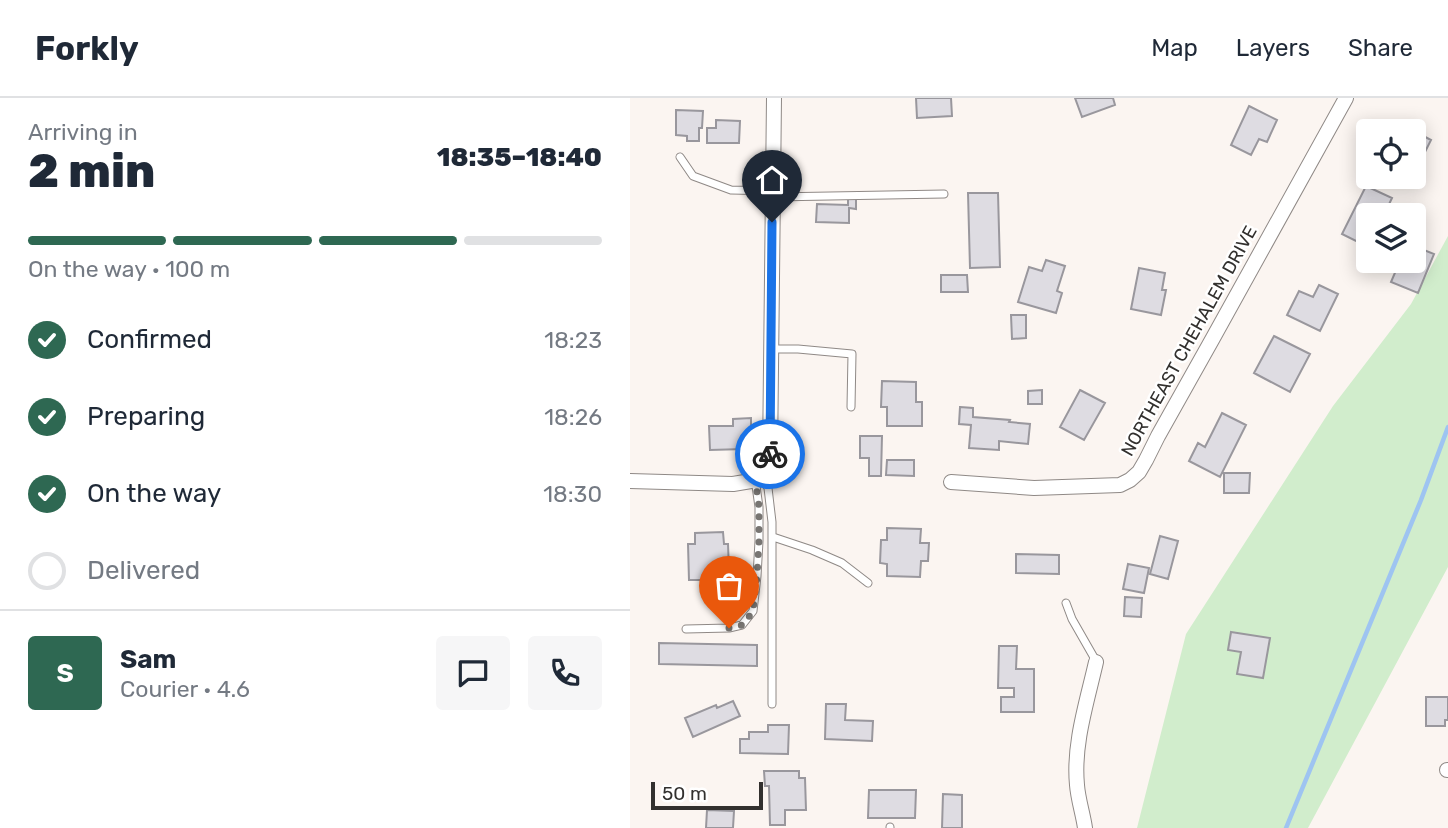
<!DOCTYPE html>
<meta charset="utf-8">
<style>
:root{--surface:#fff;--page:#f6f6f7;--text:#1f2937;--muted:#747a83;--line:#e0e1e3;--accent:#2e6852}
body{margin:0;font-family:Rubik,sans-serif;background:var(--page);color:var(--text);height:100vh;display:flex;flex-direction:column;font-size:26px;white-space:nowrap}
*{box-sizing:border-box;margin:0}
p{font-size:23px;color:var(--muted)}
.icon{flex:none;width:38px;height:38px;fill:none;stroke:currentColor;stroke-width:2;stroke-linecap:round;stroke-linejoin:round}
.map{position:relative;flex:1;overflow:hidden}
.panel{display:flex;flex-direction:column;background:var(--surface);width:630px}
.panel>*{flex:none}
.buttons{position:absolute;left:726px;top:21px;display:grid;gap:14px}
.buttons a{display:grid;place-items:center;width:70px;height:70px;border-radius:7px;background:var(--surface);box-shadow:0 4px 18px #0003;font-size:35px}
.scale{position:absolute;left:21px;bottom:18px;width:112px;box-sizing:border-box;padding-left:7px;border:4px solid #32302e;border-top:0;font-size:19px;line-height:24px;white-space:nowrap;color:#32302e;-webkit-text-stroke:5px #fff;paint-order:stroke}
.pin{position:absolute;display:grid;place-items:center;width:60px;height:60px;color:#fff;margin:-72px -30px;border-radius:50% 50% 50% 0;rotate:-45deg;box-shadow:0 0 7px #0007}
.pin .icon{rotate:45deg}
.courier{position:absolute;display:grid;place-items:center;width:70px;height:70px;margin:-35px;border:5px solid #1a73e8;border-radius:50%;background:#fff;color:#222;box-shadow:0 2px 9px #0007}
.overview em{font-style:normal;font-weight:800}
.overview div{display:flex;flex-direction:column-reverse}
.overview{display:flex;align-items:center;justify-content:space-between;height:119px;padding:0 28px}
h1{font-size:46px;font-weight:800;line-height:52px}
.bar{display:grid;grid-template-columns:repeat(4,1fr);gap:10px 7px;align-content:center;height:84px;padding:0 28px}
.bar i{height:9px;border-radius:5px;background:var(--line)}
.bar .selected{background:var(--accent)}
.bar p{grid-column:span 4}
.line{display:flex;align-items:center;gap:18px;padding:0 28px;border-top:2px solid var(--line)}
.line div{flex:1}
.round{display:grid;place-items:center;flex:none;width:74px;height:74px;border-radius:7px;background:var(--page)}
ol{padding:0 28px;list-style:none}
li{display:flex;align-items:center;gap:21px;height:77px}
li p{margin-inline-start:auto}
li .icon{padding:7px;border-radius:50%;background:var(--accent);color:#fff;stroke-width:4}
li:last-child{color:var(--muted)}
li i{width:38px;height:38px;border:4px solid var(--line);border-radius:50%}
header{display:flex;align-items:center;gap:42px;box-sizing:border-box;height:98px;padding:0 35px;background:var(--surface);border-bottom:2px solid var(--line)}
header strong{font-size:33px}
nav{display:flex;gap:38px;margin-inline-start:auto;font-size:24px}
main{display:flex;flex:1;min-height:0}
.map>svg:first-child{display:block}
</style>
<header>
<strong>Forkly</strong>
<nav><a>Map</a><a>Layers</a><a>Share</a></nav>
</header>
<main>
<section class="panel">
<div class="overview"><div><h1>2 min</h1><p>Arriving in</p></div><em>18:35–18:40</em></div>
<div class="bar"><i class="selected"></i><i class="selected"></i><i class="selected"></i><i></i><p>On the way · 100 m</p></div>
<ol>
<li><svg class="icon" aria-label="check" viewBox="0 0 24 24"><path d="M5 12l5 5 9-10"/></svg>Confirmed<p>18:23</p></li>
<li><svg class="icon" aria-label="check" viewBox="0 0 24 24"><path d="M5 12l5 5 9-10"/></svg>Preparing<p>18:26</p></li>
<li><svg class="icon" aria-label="check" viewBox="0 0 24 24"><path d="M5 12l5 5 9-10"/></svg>On the way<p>18:30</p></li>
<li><i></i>Delivered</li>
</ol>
<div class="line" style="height:126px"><b class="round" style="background:var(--accent);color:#fff">S</b><div><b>Sam</b><p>Courier · 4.6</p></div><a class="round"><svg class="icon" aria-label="chat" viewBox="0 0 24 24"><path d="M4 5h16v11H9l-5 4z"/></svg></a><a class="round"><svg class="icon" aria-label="phone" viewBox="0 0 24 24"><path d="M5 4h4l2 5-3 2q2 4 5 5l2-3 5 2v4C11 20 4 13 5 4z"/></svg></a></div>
</section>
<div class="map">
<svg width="818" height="730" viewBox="0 0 818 730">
<rect width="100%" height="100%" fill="#fbf5f1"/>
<path fill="#d1edcc" d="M818 138V469L678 730H507L556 536 703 308 781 206Z"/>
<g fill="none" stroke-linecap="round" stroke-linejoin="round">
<path stroke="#9ec4f1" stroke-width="4.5" d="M656 730 791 402 818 329"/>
</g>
<path fill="#dedce2" stroke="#99979d" stroke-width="2" d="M286 0H321L322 18 287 20Z
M445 0H483L485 7 452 19Z
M619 8 647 22 637 44 629 41 621 57 601 47Z
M46 12 73 13 72 30H69V43H57V38L46 37Z
M86 22 110 23 109 45H77V30H86Z
M784 33 801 42 785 74 784 73Z
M736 88 762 100 754 117H738V149L712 136Z
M338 95H368L370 169 340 170Z
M218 101H226V111L219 110V125L186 124 187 106 218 107Z
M784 148 804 156 788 195 761 184 770 163H784Z
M416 162 435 168 427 193 432 195 426 215 388 204 399 169 412 173Z
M509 170 535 175 532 192H536L531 217 501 211Z
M311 177H337L338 194H311Z
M689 187 708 196 690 233 657 217 669 193 683 199Z
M381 217H396V240L382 241Z
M644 238 680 256 660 294 624 275Z
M252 283 286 284V304H292V328H257V309H251Z
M412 292V306H398V293Z
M450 292 475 305 454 342 430 329Z
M330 309 343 310V319L380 322 379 324 400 326 398 346 369 343V352L339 350 341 327 329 326Z
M592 315 616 327 590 379 559 363 568 345 575 349Z
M121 320V343H113L114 351 80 352 79 328H103V321Z
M230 338H252L251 378H239V360H230Z
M257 362H284V378L256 377Z
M594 375H620L619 395H594Z
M257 430 291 431 290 445H299L298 463H291L290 479 257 478V466L250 465 251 442H257Z
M93 434 94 446H98L99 473 107 472V501H87V482H59L58 446H65V435Z
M530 438 548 443 538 481 520 476Z
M386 456 429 457V476L386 475Z
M498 466 519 470 514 495 493 491Z
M495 499 512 500 511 519 494 518Z
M601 534 640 540 633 580 607 576 611 554 598 552Z
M29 545 127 547V568L29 566Z
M369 548H387L386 571H404V614H371V599H384V590H368Z
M796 599H818V622H815V628H796Z
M103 603 110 618 63 639 55 620 86 607 87 610Z
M196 606H216L215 622 243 623 242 643 195 641Z
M138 627H159L158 656 110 655V641H119V634H138Z
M134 673H169V680H175L176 712H155V727H140L139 688H135Z
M239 692H286L285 720H238Z
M313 696 332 697V730H312Z
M77 712 104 713 103 730H76Z"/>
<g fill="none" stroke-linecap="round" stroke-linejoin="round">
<g stroke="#8f8986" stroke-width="9">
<path id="service" d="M50 59 63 78 101 92 143 93
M143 99 314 96
M142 251H168L222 256 221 309
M130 377 138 390 142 424V606
M143 439 182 452 212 465 238 485
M436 505 442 521 466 563
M56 531 99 530 112 527 123 513 127 478 129 443V409L125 381
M260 729V730"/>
</g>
<g stroke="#8f8986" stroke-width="16">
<path id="minor" d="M0 383 103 386 121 383 135 372 140 359 144 0
M321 384 404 390 490 387 500 382 509 374 516 362 528 338 583 240 716 0
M817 672H818
M455 730C453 716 448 701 447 687 443 646 457 604 466 564"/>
</g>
<use href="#service" stroke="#fff" stroke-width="7"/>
<use href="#minor" stroke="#fff" stroke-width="14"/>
</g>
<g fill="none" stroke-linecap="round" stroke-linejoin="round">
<path stroke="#787572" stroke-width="7" stroke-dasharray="0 12.6" d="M99 530 113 527 123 513 127 478 129 443V409L125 380 135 372 140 356"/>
<path stroke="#1a73e8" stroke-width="9" d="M140 356 142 124"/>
</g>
<g text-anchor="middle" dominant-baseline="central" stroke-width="5" stroke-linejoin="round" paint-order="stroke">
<g font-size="18" fill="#32302e" stroke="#fff">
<text transform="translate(559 243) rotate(-61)">NORTHEAST CHEHALEM DRIVE</text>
</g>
</g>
</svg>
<div class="buttons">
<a><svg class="icon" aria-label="locate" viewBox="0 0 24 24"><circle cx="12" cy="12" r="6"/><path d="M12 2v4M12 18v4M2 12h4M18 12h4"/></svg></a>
<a><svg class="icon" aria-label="layers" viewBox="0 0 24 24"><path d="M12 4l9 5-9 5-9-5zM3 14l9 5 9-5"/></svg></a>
</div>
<div class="scale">50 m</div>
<div class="pin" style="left:99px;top:530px;background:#ea580c"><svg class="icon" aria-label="bag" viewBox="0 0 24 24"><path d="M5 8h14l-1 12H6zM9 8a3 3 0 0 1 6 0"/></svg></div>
<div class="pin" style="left:142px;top:124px;background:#1f2937"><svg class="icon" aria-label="home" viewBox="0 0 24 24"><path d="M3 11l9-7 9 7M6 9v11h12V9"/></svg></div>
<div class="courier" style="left:140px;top:356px"><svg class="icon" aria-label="bike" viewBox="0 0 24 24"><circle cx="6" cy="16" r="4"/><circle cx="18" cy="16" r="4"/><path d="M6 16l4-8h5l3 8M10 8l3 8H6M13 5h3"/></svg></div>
</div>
</main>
